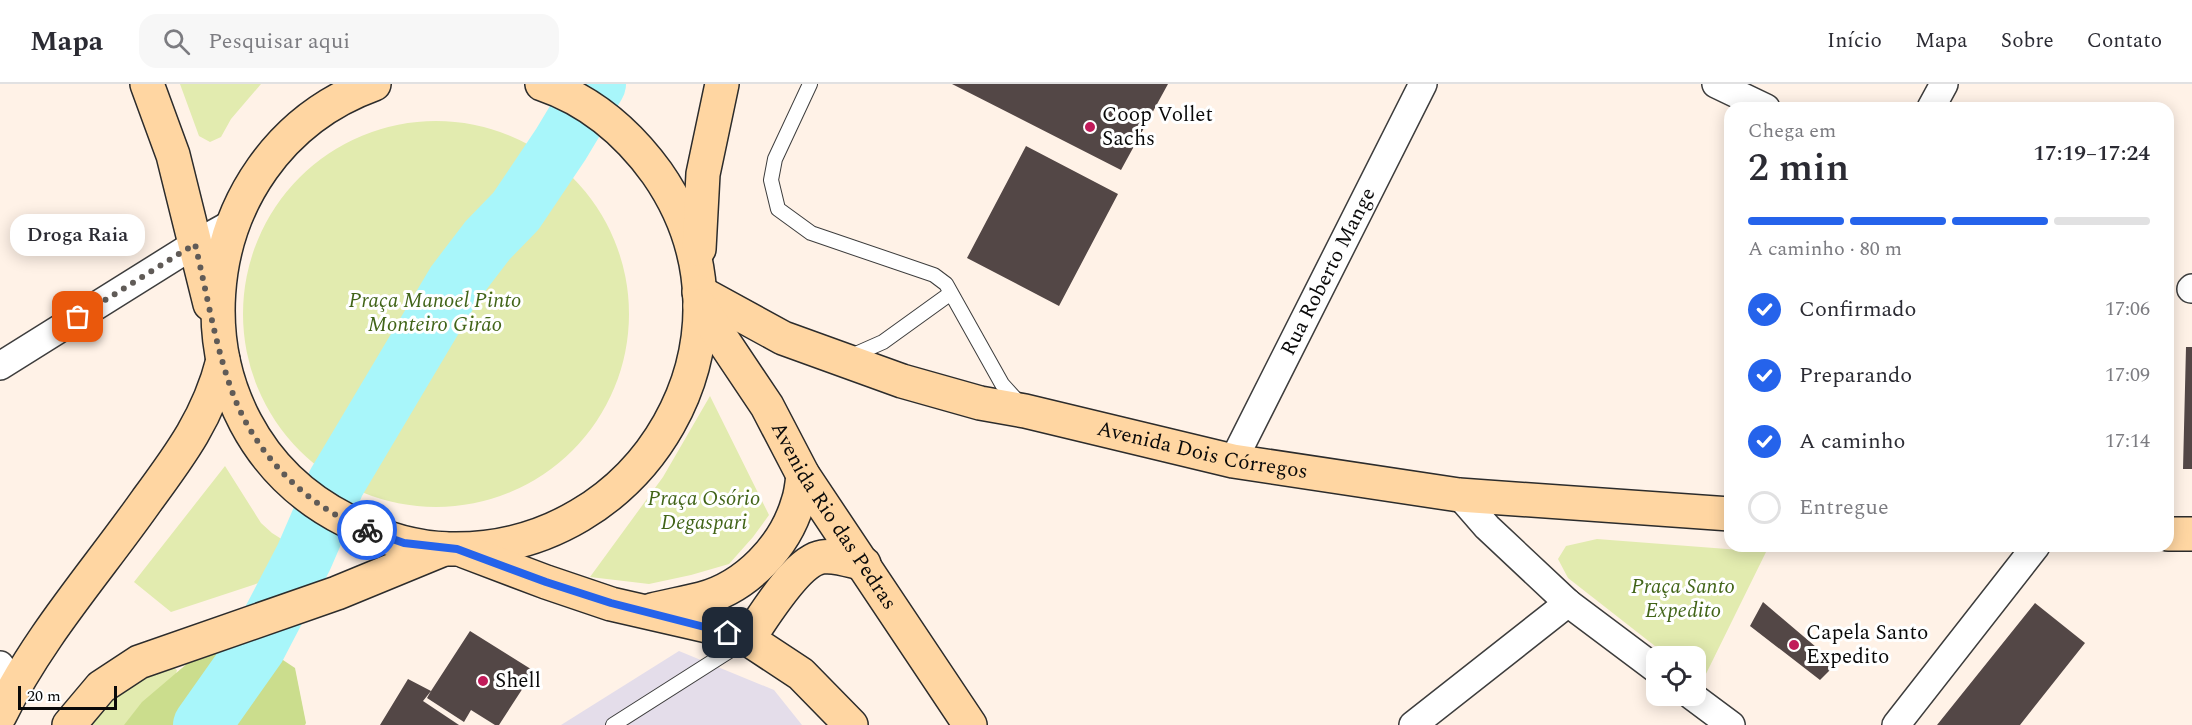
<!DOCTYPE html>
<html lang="pt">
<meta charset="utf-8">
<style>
:root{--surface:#fff;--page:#f7f7f7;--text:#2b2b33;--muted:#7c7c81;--line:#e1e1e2;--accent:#2563eb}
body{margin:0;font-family:Spectral,serif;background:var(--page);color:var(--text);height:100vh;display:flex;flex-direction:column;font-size:22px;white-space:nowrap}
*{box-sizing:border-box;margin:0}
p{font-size:20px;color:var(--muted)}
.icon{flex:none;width:33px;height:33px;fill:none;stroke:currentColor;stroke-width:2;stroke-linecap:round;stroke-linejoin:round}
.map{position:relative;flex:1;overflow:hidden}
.sheet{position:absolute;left:1724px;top:18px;width:450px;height:450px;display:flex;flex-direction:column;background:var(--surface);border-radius:18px;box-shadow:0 3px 15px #0003}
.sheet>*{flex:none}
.tools{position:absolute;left:1646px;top:562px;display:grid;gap:12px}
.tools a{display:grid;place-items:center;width:60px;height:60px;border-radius:12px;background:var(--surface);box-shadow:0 3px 15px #0003;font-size:30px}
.scale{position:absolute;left:18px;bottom:15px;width:99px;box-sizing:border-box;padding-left:6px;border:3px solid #0a0a0a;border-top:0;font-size:16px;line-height:21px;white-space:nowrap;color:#0a0a0a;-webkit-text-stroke:4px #fff;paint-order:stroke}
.pin{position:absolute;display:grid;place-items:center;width:51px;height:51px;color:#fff;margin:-26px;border-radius:12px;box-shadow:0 3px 9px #0006}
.courier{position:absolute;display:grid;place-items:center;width:60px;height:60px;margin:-30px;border:4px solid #2563eb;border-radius:50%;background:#fff;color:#222;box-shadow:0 2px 8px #0007}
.bubble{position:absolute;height:42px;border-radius:18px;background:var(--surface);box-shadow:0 3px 15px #0003;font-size:20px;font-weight:600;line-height:42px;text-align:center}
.head em{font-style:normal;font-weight:600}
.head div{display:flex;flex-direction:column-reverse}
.head{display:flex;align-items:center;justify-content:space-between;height:102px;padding:0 24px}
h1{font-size:39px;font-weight:600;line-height:45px}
.bar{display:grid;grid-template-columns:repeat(4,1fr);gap:9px 6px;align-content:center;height:72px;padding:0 24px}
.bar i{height:8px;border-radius:4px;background:var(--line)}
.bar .on{background:var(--accent)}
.bar p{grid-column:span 4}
ol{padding:0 24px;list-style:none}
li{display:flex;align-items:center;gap:18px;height:66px}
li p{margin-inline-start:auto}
li .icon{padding:6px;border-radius:50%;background:var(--accent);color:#fff;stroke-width:4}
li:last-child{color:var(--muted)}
li i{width:33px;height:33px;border:3px solid var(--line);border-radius:50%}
header{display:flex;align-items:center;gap:36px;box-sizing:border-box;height:84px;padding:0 30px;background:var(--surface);border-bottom:2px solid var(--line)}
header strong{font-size:28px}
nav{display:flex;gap:33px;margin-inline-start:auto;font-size:21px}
.search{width:420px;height:54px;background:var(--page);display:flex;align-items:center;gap:15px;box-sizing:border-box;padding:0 21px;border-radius:18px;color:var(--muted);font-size:22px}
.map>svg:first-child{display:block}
</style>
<header>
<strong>Mapa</strong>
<div class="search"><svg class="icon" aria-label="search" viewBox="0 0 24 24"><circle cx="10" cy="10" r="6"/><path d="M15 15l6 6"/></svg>Pesquisar aqui</div>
<nav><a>Início</a><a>Mapa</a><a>Sobre</a><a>Contato</a></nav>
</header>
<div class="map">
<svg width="2192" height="641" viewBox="0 0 2192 641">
<rect width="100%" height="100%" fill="#fff2e7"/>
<path fill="#e4ddea" d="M679 567 774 606 802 641H561Z"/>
<path fill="#e2ebaf" d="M180 0H261L231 35 221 53 210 58 199 52Z
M243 230a193 193 0 1 1 386 0a193 193 0 1 1-386 0Z
M710 312 769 431 753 453 729 480 691 491 649 500 590 493 663 393Z
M225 382 261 439 272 449 294 463 274 494 171 528 134 498Z
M1597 455 1766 468 1702 598 1695 593V573H1669L1568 494 1558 475 1566 462Z
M162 575 177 586 162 641H77Z"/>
<path fill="#cbdd8d" d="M253 556 295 584 306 639 305 641H124L142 618 202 567Z"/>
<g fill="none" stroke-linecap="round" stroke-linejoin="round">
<path stroke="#a8f6fa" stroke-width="58" d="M202 641 257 563 304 473 336 399 455 199 487 157 516 127 561 60 597 0"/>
</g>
<path fill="#534746" d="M952 0H1168L1121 86Z
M1026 62 1118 110 1059 222 967 174Z
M2186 263H2192V385H2183Z
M1763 518 1836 580 1820 596 1750 542Z
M2035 519 2085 559 2020 641H1937Z
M470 547 534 587 499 641H495L471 626 464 638 427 614 431 607 423 617 459 641H380L408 595 431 607Z"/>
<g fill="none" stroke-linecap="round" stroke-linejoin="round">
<g stroke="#3d3d3d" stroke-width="16">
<path id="lane" d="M810 0 775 75 771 96 778 125 811 149 934 191 946 200 1002 300 1020 320
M849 273 883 258 951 209
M613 641 745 557"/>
</g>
<g stroke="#3d3d3d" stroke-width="30">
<g id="street">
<path d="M1716 0 1766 24"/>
<path d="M1931 24 1944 0"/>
<path d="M2191 205 2192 204"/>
<path d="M0 282 195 160 233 139"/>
<path id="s1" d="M1233 377 1423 0"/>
<path d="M1459 411 1487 443 1568 519 1656 585"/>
<path d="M0 581 14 602"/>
<path d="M1692 612 1731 641"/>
<path d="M1413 641 1568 519"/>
<path d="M1896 641 2036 462"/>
</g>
</g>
<g stroke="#2c2c2c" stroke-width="36">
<g id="secondary">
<path d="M147 0 173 71 210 220"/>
<path d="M374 0C181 70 162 343 346 436 378 453 412 464 449 465 644 470 771 252 657 89 628 49 589 16 542 0"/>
<path d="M699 165 703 90 722 0"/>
<path id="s2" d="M699 208 783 254 902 297 980 319 1025 327 1233 377 1459 411 1730 430"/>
<path id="s3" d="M700 222 767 322 803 391 970 641"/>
<path d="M2168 450H2192"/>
<path d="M464 467 546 498 611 520 707 542 748 555 801 590 851 641"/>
<path d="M652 526C668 522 685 519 701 515 746 503 785 463 798 418 801 410 802 400 803 391"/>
<path d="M748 555C764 533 796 477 822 473 836 471 851 477 864 480"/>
<path d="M0 631C38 553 97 487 147 416 181 370 209 332 223 276"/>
<path d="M69 641 101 603 139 578 337 509 444 465"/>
</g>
</g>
<use href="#lane" stroke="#fff" stroke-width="14"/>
<use href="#street" stroke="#fff" stroke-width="27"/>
<use href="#secondary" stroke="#ffd6a2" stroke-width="33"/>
</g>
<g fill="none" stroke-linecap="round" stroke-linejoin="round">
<path stroke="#605b57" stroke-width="6" stroke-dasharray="0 10.8" d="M78 233 195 160C207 209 215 262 233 310 256 371 306 422 367 446"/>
<path stroke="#2563eb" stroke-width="8" d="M367 446 404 459 457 465 546 498 611 519 728 549"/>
</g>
<g fill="#c11b5a" stroke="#fff" stroke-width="2">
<circle cx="1090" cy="43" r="6"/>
<circle cx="1794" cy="561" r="6"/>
<circle cx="483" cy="597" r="6"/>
</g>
<g text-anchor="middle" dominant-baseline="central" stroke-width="6" stroke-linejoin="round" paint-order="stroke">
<g font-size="21" fill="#0a0a0a" stroke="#fff" text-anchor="start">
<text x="1102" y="31">Coop Vollet<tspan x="1102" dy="24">Sachs</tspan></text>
<text x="1806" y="549">Capela Santo<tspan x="1806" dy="24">Expedito</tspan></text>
<text x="495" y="597">Shell</text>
</g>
<g font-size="21" fill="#0a0a0a" stroke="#fff">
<text stroke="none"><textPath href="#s1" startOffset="212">Rua Roberto Mange</textPath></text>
<text stroke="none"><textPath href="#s2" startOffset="531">Avenida Dois Córregos</textPath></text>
<text stroke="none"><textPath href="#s3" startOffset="249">Avenida Rio das Pedras</textPath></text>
</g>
<g font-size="21" font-style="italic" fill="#416418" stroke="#fff">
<text x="435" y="217">Praça Manoel Pinto<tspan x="435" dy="24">Monteiro Girão</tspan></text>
<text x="704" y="415">Praça Osório<tspan x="704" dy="24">Degaspari</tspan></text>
<text x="1683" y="503">Praça Santo<tspan x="1683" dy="24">Expedito</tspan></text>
</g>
</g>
</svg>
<div class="tools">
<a><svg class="icon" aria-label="locate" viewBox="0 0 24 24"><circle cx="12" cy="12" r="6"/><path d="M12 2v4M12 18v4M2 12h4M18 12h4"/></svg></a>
</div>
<div class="scale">20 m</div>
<div class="pin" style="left:78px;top:233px;background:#ea580c"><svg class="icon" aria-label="bag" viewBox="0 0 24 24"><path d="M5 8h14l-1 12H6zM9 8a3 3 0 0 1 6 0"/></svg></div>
<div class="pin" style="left:728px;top:549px;background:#1f2937"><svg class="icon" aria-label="home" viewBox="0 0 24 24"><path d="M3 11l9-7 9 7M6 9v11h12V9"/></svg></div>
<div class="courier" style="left:367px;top:446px"><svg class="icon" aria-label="bike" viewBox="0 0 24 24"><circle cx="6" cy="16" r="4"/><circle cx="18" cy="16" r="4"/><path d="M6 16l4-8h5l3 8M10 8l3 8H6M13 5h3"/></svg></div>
<div class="bubble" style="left:10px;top:130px;width:135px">Droga Raia</div>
<section class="sheet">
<div class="head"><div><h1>2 min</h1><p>Chega em</p></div><em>17:19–17:24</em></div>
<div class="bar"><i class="on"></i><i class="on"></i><i class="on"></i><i></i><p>A caminho · 80 m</p></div>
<ol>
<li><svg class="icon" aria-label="check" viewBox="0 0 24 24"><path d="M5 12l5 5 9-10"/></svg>Confirmado<p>17:06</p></li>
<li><svg class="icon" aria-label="check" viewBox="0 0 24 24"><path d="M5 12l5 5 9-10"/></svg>Preparando<p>17:09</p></li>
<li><svg class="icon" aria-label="check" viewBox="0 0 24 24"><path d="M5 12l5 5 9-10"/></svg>A caminho<p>17:14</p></li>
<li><i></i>Entregue</li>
</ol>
</section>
</div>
